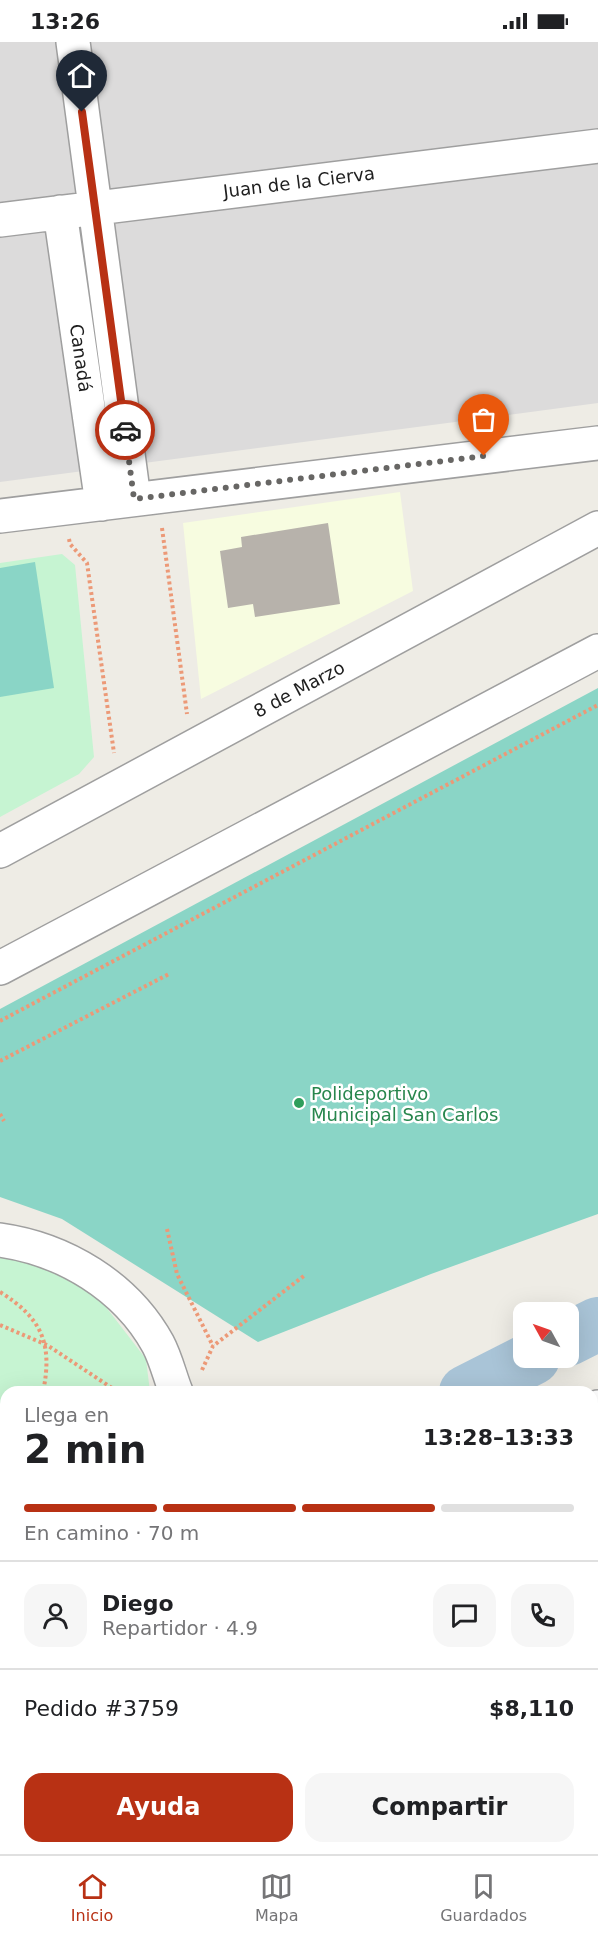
<!DOCTYPE html>
<html lang="es">
<meta charset="utf-8">
<style>
:root{--surface:#fff;--page:#f6f6f6;--text:#202124;--muted:#757577;--line:#e0e0e0;--accent:#b83114}
body{margin:0;font-family:"DejaVu Sans",sans-serif;background:var(--page);color:var(--text);height:100vh;display:flex;flex-direction:column;font-size:22px;white-space:nowrap}
*{box-sizing:border-box;margin:0}
p{font-size:20px;color:var(--muted)}
.icon{flex:none;width:33px;height:33px;fill:none;stroke:currentColor;stroke-width:2;stroke-linecap:round;stroke-linejoin:round}
.map{position:relative;flex:1;overflow:hidden}
.panel{position:absolute;left:0px;top:1344px;width:598px;height:468px;display:flex;flex-direction:column;background:var(--surface);border-radius:18px 18px 0 0;box-shadow:0 6px 24px #0002}
.panel>*{flex:none}
.needle{width:39px;rotate:310deg}
.tools{position:absolute;left:513px;top:1260px;display:grid;gap:12px}
.tools a{display:grid;place-items:center;width:66px;height:66px;border-radius:12px;background:var(--surface);box-shadow:0 6px 24px #0002;font-size:30px}
.pin{position:absolute;display:grid;place-items:center;width:51px;height:51px;color:#fff;margin:-62px -26px;border-radius:50% 50% 50% 0;rotate:-45deg;box-shadow:0 0 6px #0007}
.pin .icon{rotate:45deg}
.courier{position:absolute;display:grid;place-items:center;width:60px;height:60px;margin:-30px;border:4px solid #b83114;border-radius:50%;background:#fff;color:#222;box-shadow:0 2px 8px #0007}
.head em{font-style:normal;font-weight:700}
.head div{display:flex;flex-direction:column-reverse}
.head{display:flex;align-items:center;justify-content:space-between;height:102px;padding:0 24px}
h1{font-size:39px;font-weight:700;line-height:45px}
.bar{display:grid;grid-template-columns:repeat(4,1fr);gap:9px 6px;align-content:center;height:72px;padding:0 24px}
.bar i{height:8px;border-radius:4px;background:var(--line)}
.bar .active{background:var(--accent)}
.bar p{grid-column:span 4}
.line{display:flex;align-items:center;gap:15px;padding:0 24px;border-top:2px solid var(--line)}
.line div{flex:1}
.round{display:grid;place-items:center;flex:none;width:63px;height:63px;border-radius:18px;background:var(--page)}
.primary-button{display:flex;gap:12px;margin-top:auto;padding:12px 24px}
.primary-button a{flex:1;height:69px;border-radius:18px;background:var(--accent);color:#fff;font-size:24px;font-weight:700;line-height:69px;text-align:center}
.primary-button a+a{background:var(--page);color:var(--text)}
.status{display:flex;justify-content:space-between;align-items:center;height:42px;padding:0 30px;background:var(--surface);direction:ltr}
.status svg{height:16px;fill:currentColor}
.tab-bar{display:flex;justify-content:space-around;align-items:center;height:84px;border-top:2px solid var(--line);background:var(--surface);font-size:16px;color:var(--muted)}
.tab-bar a{display:grid;justify-items:center;gap:3px}
.tab-bar .active{color:var(--accent)}
.map>svg:first-child{display:block}
</style>
<div class="status"><b>13:26</b><svg viewBox="0 0 49 12"><path d="M0 12V9h3v3zM5 12V6h3v6zM10 12V3h3v9zM15 12V0h3v12zM26 1h20v11H26zM47 4h2v5h-2z"/></svg></div>
<div class="map">
<svg width="598" height="1812" viewBox="0 0 598 1812">
<rect width="100%" height="100%" fill="#eeece5"/>
<path fill="#dcdbdb" d="M0 0H598V361L0 440Z"/>
<path fill="#f7fce0" d="M400 450 413 549 201 657 183 481Z"/>
<path fill="#c6f4d2" d="M62 512 75 523 94 715 79 732 0 775V521Z
M0 1215 16 1216 58 1230 99 1256 146 1317 150 1350H6V1489L0 1496Z"/>
<path fill="#8ad5c6" d="M35 520 54 646 0 655V526Z
M598 646V1172L431 1232 258 1300 62 1177 0 1155V967Z"/>
<g fill="none" stroke-linecap="round" stroke-linejoin="round">
<path stroke="#a9c4d7" stroke-width="54" d="M568 1297 598 1282
M466 1350 533 1316
M0 1587 6 1580"/>
</g>
<path fill="#b7b2ab" d="M328 481 340 562 255 575 253 562 228 566 220 509 242 505 241 495Z"/>
<g fill="none" stroke-linecap="round" stroke-linejoin="round">
<g stroke="#9f9f9f" stroke-width="36">
<path id="minor" d="M73 0 134 457
M60 170 102 462
M0 178 598 104
M0 474 598 401
M0 809 598 486
M0 926 598 609
M0 1198C64 1207 126 1244 158 1302 166 1317 170 1335 176 1350
M592 1369 598 1365
M592 1617 598 1655
M0 1765 6 1757
M226 1806 227 1812"/>
</g>
<path stroke="#ec9977" stroke-width="4" stroke-dasharray="3 3" stroke-linecap="butt" d="M162 486 187 672
M69 497 70 502 87 521 114 711
M0 979 598 663
M0 1019 169 932
M0 1072 4 1079
M167 1187 177 1232 213 1304
M0 1250C42 1276 53 1302 43 1350
M0 1283 47 1303 118 1350
M202 1328 213 1304 305 1233
M0 1422 6 1416"/>
<use href="#minor" stroke="#fff" stroke-width="33"/>
</g>
<g fill="none" stroke-linecap="round" stroke-linejoin="round">
<path stroke="#676664" stroke-width="6" stroke-dasharray="0 10.8" d="M125 388 134 457 484 414"/>
<path stroke="#b83114" stroke-width="8" d="M82 70 125 388"/>
</g>
<circle fill="#2e9e5b" stroke="#fff" stroke-width="2" cx="299" cy="1061" r="6"/>
<g text-anchor="middle" dominant-baseline="central" stroke-width="5" stroke-linejoin="round" paint-order="stroke">
<g font-size="18" fill="#1e1e1e" stroke="#fff">
<text transform="translate(299 140) rotate(-7)">Juan de la Cierva</text>
<text transform="translate(81 316) rotate(82)">Canadá</text>
<text transform="translate(299 647) rotate(-28)">8 de Marzo</text>
</g>
<g font-size="18" fill="#27864d" stroke="#fff" text-anchor="start">
<text x="311" y="1051">Polideportivo<tspan x="311" dy="21">Municipal San Carlos</tspan></text>
</g>
</g>
</svg>
<div class="tools">
<a><svg class="needle" viewBox="-14 -14 28 28"><path d="M0-13l5 13h-10z" fill="#e53935"/><path d="M0 13l5-13h-10z" fill="#757577"/></svg></a>
</div>
<div class="pin" style="left:484px;top:414px;background:#ea580c"><svg class="icon" aria-label="bag" viewBox="0 0 24 24"><path d="M5 8h14l-1 12H6zM9 8a3 3 0 0 1 6 0"/></svg></div>
<div class="pin" style="left:82px;top:70px;background:#1f2937"><svg class="icon" aria-label="home" viewBox="0 0 24 24"><path d="M3 11l9-7 9 7M6 9v11h12V9"/></svg></div>
<div class="courier" style="left:125px;top:388px"><svg class="icon" aria-label="car" viewBox="0 0 24 24"><path d="M5 17H2v-5l4-1 3-4h7l3 4 3 1v5h-3M9 17h6M6 11h13"/><circle cx="7" cy="17" r="2"/><circle cx="17" cy="17" r="2"/></svg></div>
<section class="panel">
<div class="head"><div><h1>2 min</h1><p>Llega en</p></div><em>13:28–13:33</em></div>
<div class="bar"><i class="active"></i><i class="active"></i><i class="active"></i><i></i><p>En camino · 70 m</p></div>
<div class="line" style="height:108px"><a class="round"><svg class="icon" aria-label="person" viewBox="0 0 24 24"><circle cx="12" cy="8" r="4"/><path d="M4 21q1-7 8-7t8 7"/></svg></a><div><b>Diego</b><p>Repartidor · 4.9</p></div><a class="round"><svg class="icon" aria-label="chat" viewBox="0 0 24 24"><path d="M4 5h16v11H9l-5 4z"/></svg></a><a class="round"><svg class="icon" aria-label="phone" viewBox="0 0 24 24"><path d="M5 4h4l2 5-3 2q2 4 5 5l2-3 5 2v4C11 20 4 13 5 4z"/></svg></a></div>
<div class="line" style="height:78px"><div>Pedido #3759</div><b>$8,110</b></div>
<div class="primary-button"><a>Ayuda</a><a>Compartir</a></div>
</section>
</div>
<nav class="tab-bar">
<a class="active"><svg class="icon" aria-label="home" viewBox="0 0 24 24"><path d="M3 11l9-7 9 7M6 9v11h12V9"/></svg>Inicio</a>
<a><svg class="icon" aria-label="map" viewBox="0 0 24 24"><path d="M3 6l6-2 6 2 6-2v14l-6 2-6-2-6 2zM9 4v14M15 6v14"/></svg>Mapa</a>
<a><svg class="icon" aria-label="saved" viewBox="0 0 24 24"><path d="M7 4h10v16l-5-4-5 4z"/></svg>Guardados</a>
</nav>
